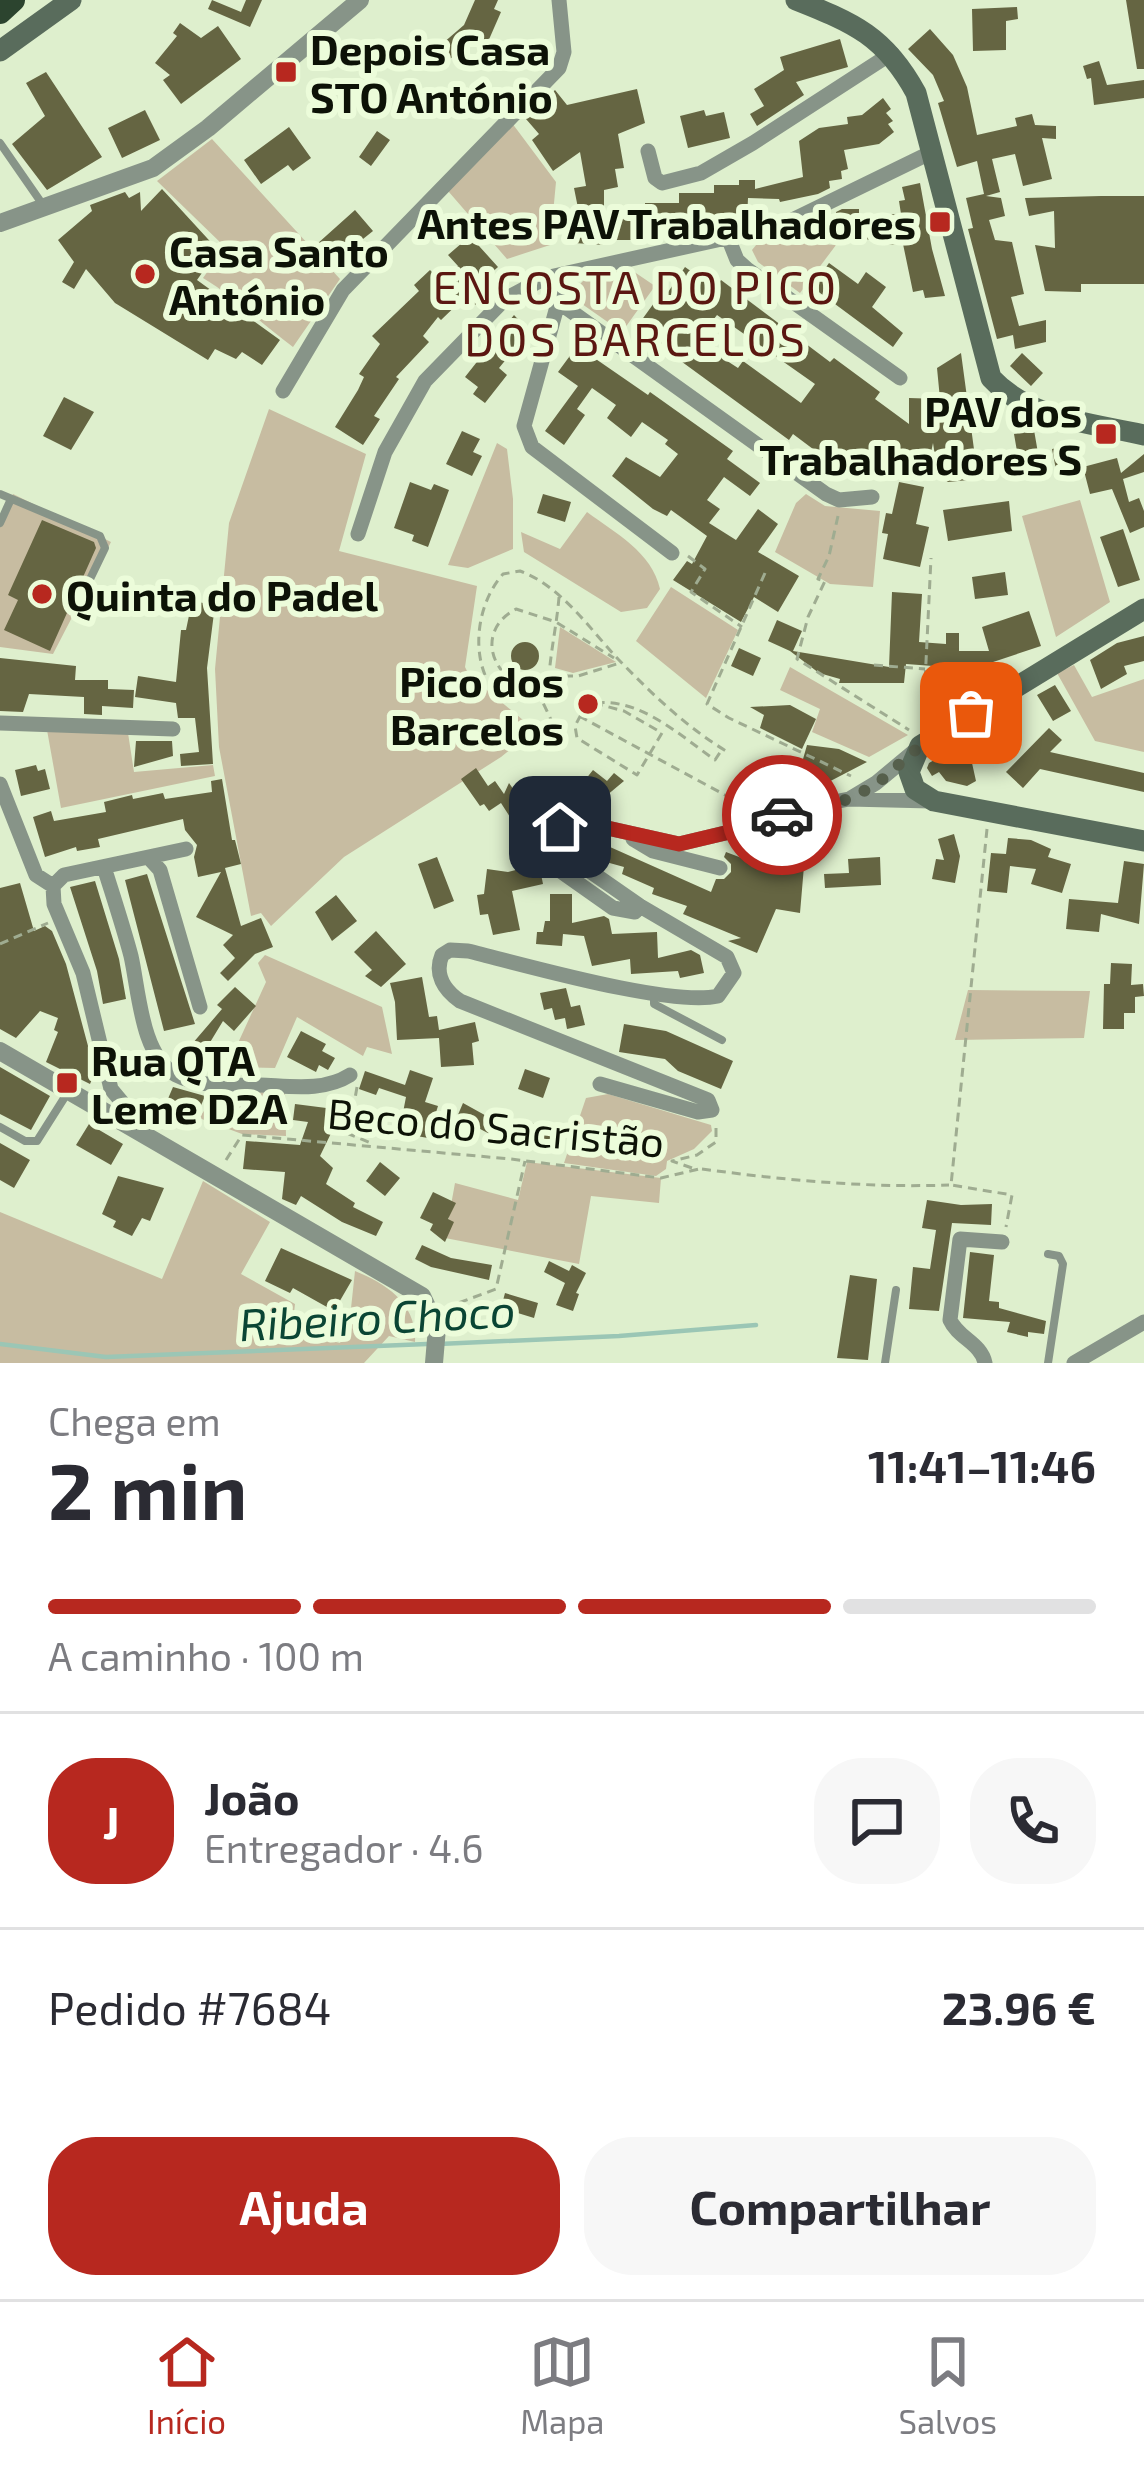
<!DOCTYPE html>
<html lang="pt">
<meta charset="utf-8">
<style>
:root{--surface:#fff;--page:#f7f7f7;--text:#2b2b33;--muted:#7c7c81;--line:#e1e1e2;--accent:#b7281f}
body{margin:0;font-family:"Exo 2",sans-serif;background:var(--page);color:var(--text);height:100vh;display:flex;flex-direction:column;font-size:45px;white-space:nowrap}
*{box-sizing:border-box;margin:0}
p{font-size:39px;color:var(--muted)}
.icon{flex:none;width:66px;height:66px;fill:none;stroke:currentColor;stroke-width:2;stroke-linecap:round;stroke-linejoin:round}
.map{position:relative;height:1363px;overflow:hidden}
.side{display:flex;flex-direction:column;background:var(--surface);flex:1}
.side>*{flex:none}
.pin{position:absolute;display:grid;place-items:center;width:102px;height:102px;color:#fff;margin:-51px;border-radius:24px;box-shadow:0 6px 18px #0006}
.courier{position:absolute;display:grid;place-items:center;width:120px;height:120px;margin:-60px;border:9px solid #b7281f;border-radius:50%;background:#fff;color:#222;box-shadow:0 3px 15px #0007}
.headline em{font-style:normal;font-weight:700}
.headline div{display:flex;flex-direction:column-reverse}
.headline{display:flex;align-items:center;justify-content:space-between;height:204px;padding:0 48px}
h1{font-size:78px;font-weight:700;line-height:90px}
.bar{display:grid;grid-template-columns:repeat(4,1fr);gap:18px 12px;align-content:center;height:144px;padding:0 48px}
.bar i{height:15px;border-radius:9px;background:var(--line)}
.bar .active{background:var(--accent)}
.bar p{grid-column:span 4}
.line{display:flex;align-items:center;gap:30px;padding:0 48px;border-top:3px solid var(--line)}
.line div{flex:1}
.round{display:grid;place-items:center;flex:none;width:126px;height:126px;border-radius:48px;background:var(--page)}
.action{display:flex;gap:24px;margin-top:auto;padding:24px 48px}
.action a{flex:1;height:138px;border-radius:48px;background:var(--accent);color:#fff;font-size:48px;font-weight:700;line-height:138px;text-align:center}
.action a+a{background:var(--page);color:var(--text)}
.dock{display:flex;justify-content:space-around;align-items:center;height:168px;border-top:3px solid var(--line);background:var(--surface);font-size:33px;color:var(--muted)}
.dock a{display:grid;justify-items:center;gap:6px}
.dock .active{color:var(--accent)}
.map>svg:first-child{display:block}
</style>
<div class="map">
<svg width="1144" height="1363" viewBox="0 0 1144 1363">
<rect width="100%" height="100%" fill="#deefcd"/>
<path fill="#c7bca1" d="M509 119 556 182 550 245 507 259 442 184Z
M212 139 340 279 293 347C262 324 236 298 203 278L225 247 157 181Z
M822 213 820 244 836 245 800 293 758 262 752 250 761 239Z
M630 269 655 286 622 332 582 304 577 287 588 276Z
M269 409 366 454 339 551 477 586 465 667 469 675 535 730 501 757 344 857 271 926 261 913 251 916 219 747 215 669 229 523Z
M497 443 507 449 513 499V549L468 568 448 565Z
M13 494 111 542 53 654 0 647V524Z
M806 494 825 506 880 511 873 587 830 584 775 552 796 503Z
M1080 500 1110 602 1056 637 1022 516Z
M587 512C615 533 652 552 660 589L647 608 621 612 524 552 521 532 560 549Z
M671 587 738 630 706 698 636 641Z
M560 627 616 662 573 673 555 668Z
M1074 665 1092 697 1144 679V752L1095 741 1057 673Z
M790 667 908 735 869 757 812 732 820 709 780 690Z
M47 730 128 733 134 772 213 765 215 776 61 808Z
M265 955 382 1007 392 1054 367 1047 363 1056 297 1017 275 1068 227 1067 266 982 258 963Z
M968 990 1090 991 1084 1038 955 1040Z
M218 1091 285 1093 286 1136 242 1134 199 1118Z
M608 1094 711 1125 712 1131 694 1149 667 1161 666 1169 656 1176 564 1163 586 1098Z
M527 1162 661 1178 659 1203 591 1196 579 1264 445 1238 455 1183 518 1200Z
M203 1181 270 1222 241 1274 295 1304 292 1331 340 1343 349 1327 355 1271C387 1284 417 1304 415 1342L389 1336 364 1363H0V1212L162 1279Z"/>
<g fill="none" stroke-linecap="round" stroke-linejoin="round">
<path stroke="#9bc6b5" stroke-width="4.5" d="M0 1344 106 1357 427 1344
M439 1344 619 1336 756 1325"/>
</g>
<path fill="#656542" fill-rule="evenodd" d="M212 0 241 12 246 0H262L250 27 208 9Z
M475 0H498L494 9 501 12 487 44 478 40 445 62 435 50 464 25Z
M1126 0H1144V69H1137Z
M1017 7 1018 19 1006 21V50L973 51 972 9Z
M180 23 201 38 218 26 241 59 181 104 163 80 170 75 155 63 177 36 173 33Z
M930 29 953 55 967 87 977 135 1017 126 1015 118 1032 114 1035 125 1056 126V139L1042 138 1052 179 1023 186 1015 154 992 159 1000 192 986 196 1001 198 1005 216 989 220 995 240 1012 242 1024 294 1011 297 1019 326 1046 320V342L1015 349 1013 335 997 339 968 229 973 228 966 198 984 194 977 161 957 167 938 103 944 101 933 75 908 49Z
M840 39 848 67 796 82 804 95 757 126 750 114 764 106 754 89 784 70 780 57Z
M1099 61 1107 85 1144 80V98L1094 105 1091 78 1087 79 1083 66Z
M46 72 102 157 47 190 12 144 45 116 26 83Z
M637 89 645 123 618 134 624 168 615 169 618 187 604 190V212L645 213V203H679V193H714V185H739V180H755V189L803 177 799 141 819 128 848 124 847 117 862 115 883 98 891 109 886 113 893 121 888 124 894 132 879 144 844 150 848 169 841 171 842 179 829 181 830 188 818 194 780 202 779 199 748 198 747 220 669 224V235L632 236V240H605V245L574 243V218H580L574 188 586 186 580 152 553 171 532 140 539 134 526 119 555 90 567 105Z
M145 110 160 140 122 158 108 128Z
M704 110 706 116 724 112 730 138 688 148 680 116Z
M289 127 311 158 293 171 288 165 261 184 244 160Z
M377 131 390 140 371 166 359 157Z
M920 183 932 249 945 296 925 298 923 290 913 292 903 244 881 245 880 239 852 240 844 237V231H836V212L842 209H859V215L901 214 899 201 905 200 902 187Z
M162 189 218 250 197 280 280 340 262 365 242 352 236 359 215 349 208 360 115 303 86 269 74 289 62 282 74 262 58 240 92 211 90 205 125 192 129 198 140 192 141 211Z
M1101 196H1144V284H1081V292L1045 291 1035 245 1055 248 1054 211 1029 216 1025 198Z
M355 210 373 231 333 263 317 244Z
M470 236 498 267 490 274 493 278 479 291 484 297 475 305 467 295 441 320 438 317 423 336 429 342 396 377 399 379 374 416 380 419 363 445 335 427 358 390 364 377 359 374 380 344 372 336 419 291 414 285 430 270 441 282 458 266 448 255Z
M829 263 858 284 866 272 886 287 872 307 903 333 893 347 812 287Z
M685 267 709 284 713 278 719 283 721 280 830 362 834 358 880 392 875 399 909 424V398L940 399 937 368 961 353 978 479 948 482 938 475 933 443 928 467 905 451 883 481 866 469 857 480 842 474 840 477 809 456 813 449 793 434 789 440 652 340 650 343 633 332 654 303 658 307ZM717 315 815 384 801 403 743 361 738 368 721 357 715 346 690 350Z
M514 315 529 331 499 368 507 375 485 403 473 394 478 387 465 377Z
M572 353 585 362 590 355 648 395 650 392 733 451 727 459 760 483 750 496 724 477 707 500 720 509 709 523 736 540 758 509 778 524 758 552 799 576 778 612 754 597 741 622 673 580 687 561 692 564 707 536 671 510 667 516 653 509 612 476 626 457 660 477 678 454 665 444 668 440 642 422 631 437 607 418 616 405 592 388 577 409 585 415 564 445 545 431 578 386 558 372Z
M1022 353 1043 373 1031 386 1010 366Z
M64 397 94 412 71 450 43 436Z
M1034 430 1038 453 1018 457 1014 434Z
M462 431 480 439 473 452 482 456 472 476 446 464Z
M1075 445 1081 476 1058 480 1052 449Z
M1144 454V472L1123 479 1129 502 1139 498 1144 511V527L1130 533 1112 489 1090 494 1083 467 1117 458 1121 473Z
M410 482 431 490 434 484 449 490 428 547 412 541 414 535 394 528Z
M899 482 924 487 916 524 929 527 920 567 883 559 888 534 882 533 886 513 892 514Z
M543 494 571 502 565 522 537 513Z
M1009 501 1012 531 948 541 943 510Z
M42 520 94 542 96 548 50 651 4 630 18 600 8 595Z
M1123 529 1140 580 1118 587 1100 537Z
M1005 572 1008 595 975 599 972 577Z
M892 592 922 594 919 642 946 644V633H959V651H989L982 627 1029 611 1041 646 978 667V678H962V683H932L933 666 906 664 904 683H839L840 679 819 673 790 651 768 641 777 620 802 631 793 651 889 667Z
M192 601 215 605 207 668 213 764 181 766 180 754 199 752 195 718H178L176 703 135 697 138 676 176 682 181 630H186Z
M1144 636V661L1124 666 1127 674 1101 689 1090 660 1117 643Z
M511 656a14 14 0 1 1 28 0a14 14 0 1 1-28 0Z
M739 648 761 658 753 676 731 666Z
M0 658 76 666 75 680H108V689L134 690 133 708 102 706V715L84 714V697L29 694 23 712 0 711Z
M1055 685 1071 711 1053 721 1037 695Z
M790 705 816 719 802 749 760 728 764 715 750 707Z
M1009 717 1020 740 972 763 976 781 967 786 946 781 939 772 932 776 927 768 929 763Z
M1049 728 1062 740 1050 752 1144 773V792L1040 769 1023 788 1006 772Z
M136 741H172L173 756 134 767Z
M807 745 839 749 867 762 817 788 794 791Z
M36 765 38 771 45 769 50 789 21 796 15 770Z
M476 768 488 786 495 781 504 794 509 783 527 809 512 820 501 803 489 811 484 804 480 806 461 779Z
M593 770 607 781 614 773 624 781 606 796 585 780Z
M222 779 232 840H235L241 864 225 868 241 926 261 918 273 947 255 954 228 981 220 973 235 958 223 945 233 935 196 917 221 872 198 877 194 857 197 845 185 830 183 819 98 839 100 847 77 851 76 847 45 857 33 817 51 811 54 821 106 812 104 802 132 795 133 799 163 793 165 799 212 792 211 781Z
M954 834 960 856 955 883 932 879 936 859 944 860 938 839Z
M1008 838 1031 840 1051 849 1048 857 1071 864 1062 893 1031 884 1036 869 1010 866 1007 893 987 891 991 853 1006 854Z
M610 847 711 892 716 879H724L731 872V864L724 857 726 852 747 860 752 847 769 853 763 870 804 866 800 913 776 909 757 953 728 941 741 938 683 914 687 906 652 894 654 888 622 874 624 867 606 862Z
M437 857 454 901 434 909 418 864Z
M880 857 881 885 825 888 824 874 849 873 848 859Z
M1124 861 1144 864 1139 924 1101 914 1099 932 1066 929 1069 899 1118 903Z
M539 864 543 884 512 891 520 930 493 935 488 914 480 915 477 895 484 894 487 869 508 872Z
M147 874 195 1024 164 1031 125 880Z
M95 881 119 959 126 999 103 1004 97 971 70 887Z
M20 883 34 931 45 926 52 931 66 964 95 1072 90 1084 46 1062 58 1032 54 1030 58 1018 40 1011 16 1038 0 1029V888Z
M550 894H572V923L604 916 609 919 612 934 657 932 658 958 691 950 700 955 704 973 680 978 678 971 631 974 630 959 592 966 584 936 563 934 562 946 536 944 537 932H543L545 921H550Z
M336 895 357 921 332 941 315 912Z
M376 931 406 964 381 987 365 976 372 970 354 952Z
M1111 963 1132 964 1131 985 1143 984 1144 996 1135 997V1013H1124V1029H1103L1104 984H1110Z
M422 977 429 1017 437 1016 439 1030 475 1022 479 1041 472 1043 474 1065 441 1067 439 1038 397 1040 395 1002 390 983Z
M235 987 256 1006 234 1031 223 1021 209 1044 227 1055 218 1070 186 1051 222 1009 217 1005Z
M566 988 571 1007 580 1005 585 1025 567 1029 565 1018 555 1020 552 1008 544 1010 540 993Z
M624 1024 666 1031 733 1061 721 1089 678 1071 665 1059 619 1052Z
M301 1031 326 1044 322 1051 335 1058 328 1070 319 1065 316 1072 287 1057Z
M0 1067 50 1096 31 1130 0 1114Z
M525 1069 550 1078 543 1098 518 1089Z
M410 1070 433 1078 425 1102 438 1106 428 1138 399 1133 406 1097 379 1088 376 1095 359 1089 365 1071 405 1085Z
M173 1087 205 1096 194 1122 170 1111 173 1104 167 1101Z
M463 1103 519 1134 513 1146 457 1117Z
M295 1104 342 1110 340 1126 335 1125 320 1156 333 1168 326 1184 355 1203 353 1207 383 1222 376 1236 342 1222 301 1196 296 1205 282 1199 285 1172 243 1169 246 1141 300 1145 308 1122 293 1120Z
M531 1122 560 1139 553 1152 525 1137Z
M89 1124 123 1144 111 1165 76 1145Z
M0 1143 30 1160 14 1188 0 1180Z
M380 1162 400 1178 385 1196 366 1181Z
M118 1176 164 1188 150 1221 142 1218 132 1236 113 1227 116 1221 102 1214Z
M433 1192 456 1203 448 1219 454 1222 445 1242 430 1230 433 1224 420 1218Z
M927 1200 961 1205 992 1204 991 1225 952 1223 939 1311 909 1309 913 1267 930 1269 936 1230 922 1228Z
M422 1245 451 1258 492 1265 489 1280 431 1267 415 1259Z
M281 1248 352 1280 334 1311 293 1288 290 1293 265 1281Z
M970 1252 994 1255 989 1301 999 1302V1308L1046 1321 1044 1334 1028 1332V1337L1007 1332 1010 1322 963 1318Z
M549 1261 569 1271 572 1265 586 1273 576 1293 579 1294 573 1311 556 1305 565 1283 544 1272Z
M850 1275 877 1279 868 1360 837 1358Z
M505 1293 538 1303 534 1318 501 1308Z"/>
<g fill="none" stroke-linecap="round" stroke-linejoin="round">
<path stroke="#9fac91" stroke-width="3" stroke-dasharray="9 6" stroke-linecap="butt" d="M838 516 829 556 818 579 825 581 808 617 797 659 909 730
M688 556 705 569 691 592 742 627
M765 573 707 704 729 718 851 776
M559 597C557 623 551 649 549 676L536 688 526 689C489 673 477 630 516 609L556 622 614 658
M874 665 925 669
M485 675C472 643 480 600 503 574L520 571C561 586 589 628 618 659 651 693 685 726 726 751
M549 676H578L620 663
M537 690 554 726
M594 703 624 711 662 733 637 775 577 738 575 726 586 705C634 692 678 734 715 760L721 751
M579 716 725 795 763 797 783 791
M923 724 931 558
M987 829 951 1185 1012 1195 1006 1227
M0 944 48 923
M357 1087 349 1134 373 1144
M226 1160 242 1135 511 1159 661 1178 699 1169
M692 1168 672 1161 697 1155 716 1142V1127
M702 1169C784 1180 866 1188 949 1185
M445 1308 496 1289 525 1161"/>
<path stroke="#879488" stroke-width="8" d="M0 143 43 205
M0 494 100 536 105 548 78 604
M0 523 11 499
M654 993V1004L722 1040
M0 1127 25 1141H37L68 1092
M1048 1254 1059 1256 1063 1264 1048 1363
M885 1363 896 1290"/>
<path stroke="#879488" stroke-width="15" d="M648 151 655 178 662 183 701 173 753 143 892 53
M729 240 737 260 747 269 900 378
M566 274 524 426 532 447 672 553
M561 304 826 494 839 500 872 497
M283 391 343 290 559 68 564 52 559 0
M358 534 385 452 425 381 505 299 545 278 780 226 932 152
M0 723 173 729
M0 784 36 875 53 886
M851 798 876 783 918 748
M633 839 653 851 720 868
M149 858 160 870 200 1007
M104 867C113 896 123 926 131 956 139 991 141 1056 176 1075 201 1088 232 1085 259 1085 290 1086 323 1092 350 1075
M562 872 613 908 635 912 640 906
M600 1084 698 1112 712 1110 708 1100 460 1001C444 990 434 974 442 955L450 950 468 951C522 964 670 1007 718 996L734 973 727 957 640 906 558 849 555 835 560 827 576 821 679 844 763 824 793 810 849 799 931 801
M142 1134 144 1117 126 1107 111 1089 83 973 54 904 53 886 64 875 186 849
M985 1363C981 1343 958 1338 950 1320L960 1239 1002 1242
M1074 1363 1144 1322"/>
<path stroke="#879488" stroke-width="18" d="M0 223 153 168 208 128 360 0
M0 1051 422 1296 437 1328 434 1363"/>
<path stroke="#596c5c" stroke-width="21" d="M796 0C854 23 885 36 916 93L991 378C1029 419 1091 423 1144 435
M0 51 71 0
M1144 609 920 746 909 772 915 789 934 801 1144 841"/>
<path stroke="#2c442f" stroke-width="24" d="M0 12 13 0"/>
</g>
<g fill="none" stroke-linecap="round" stroke-linejoin="round">
<path stroke="#565f4c" stroke-width="12" stroke-dasharray="0 21.6" d="M782 815 849 799 877 784 920 746 971 713"/>
<path stroke="#b7281f" stroke-width="15" d="M560 827 576 821 679 844 763 824 782 815"/>
</g>
<g fill="#b7281f" stroke="#ecfcda" stroke-width="4.5">
<rect x="274" y="60" width="24" height="24" rx="6"/>
<rect x="928" y="210" width="24" height="24" rx="6"/>
<circle cx="145" cy="274" r="12"/>
<rect x="1094" y="422" width="24" height="24" rx="6"/>
<circle cx="42" cy="594" r="12"/>
<circle cx="588" cy="704" r="12"/>
<rect x="55" y="1071" width="24" height="24" rx="6"/>
</g>
<g text-anchor="middle" dominant-baseline="central" stroke-width="12" stroke-linejoin="round" paint-order="stroke">
<g font-size="42" font-weight="bold" fill="#0d1207" stroke="#ecfcda" text-anchor="start">
<text x="310" y="48">Depois Casa<tspan x="310" dy="48">STO António</tspan></text>
<text x="916" y="222" text-anchor="end">Antes PAV Trabalhadores</text>
<text x="169" y="250">Casa Santo<tspan x="169" dy="48">António</tspan></text>
<text x="1082" y="410" text-anchor="end">PAV dos<tspan x="1082" dy="48">Trabalhadores S</tspan></text>
<text x="66" y="594">Quinta do Padel</text>
<text x="564" y="680" text-anchor="end">Pico dos<tspan x="564" dy="48">Barcelos</tspan></text>
<text x="91" y="1059">Rua QTA<tspan x="91" dy="48">Leme D2A</tspan></text>
</g>
<g font-size="42" fill="#0d1207" stroke="#ecfcda">
<text transform="translate(496 1126) rotate(5)">Beco do Sacristão</text>
</g>
<g font-size="45" letter-spacing="3" fill="#5b1711" stroke="#ecfcda">
<text x="636" y="286">ENCOSTA DO PICO<tspan x="636" dy="52">DOS BARCELOS</tspan></text>
</g>
<g font-size="45" font-style="italic" fill="#0a4534" stroke="#ecfcda">
<text transform="translate(377 1316) rotate(-3)">Ribeiro Choco</text>
</g>
</g>
</svg>
<div class="pin" style="left:971px;top:713px;background:#ea580c"><svg class="icon" aria-label="bag" viewBox="0 0 24 24"><path d="M5 8h14l-1 12H6zM9 8a3 3 0 0 1 6 0"/></svg></div>
<div class="pin" style="left:560px;top:827px;background:#1f2937"><svg class="icon" aria-label="home" viewBox="0 0 24 24"><path d="M3 11l9-7 9 7M6 9v11h12V9"/></svg></div>
<div class="courier" style="left:782px;top:815px"><svg class="icon" aria-label="car" viewBox="0 0 24 24"><path d="M5 17H2v-5l4-1 3-4h7l3 4 3 1v5h-3M9 17h6M6 11h13"/><circle cx="7" cy="17" r="2"/><circle cx="17" cy="17" r="2"/></svg></div>
</div>
<section class="side">
<div class="headline"><div><h1>2 min</h1><p>Chega em</p></div><em>11:41–11:46</em></div>
<div class="bar"><i class="active"></i><i class="active"></i><i class="active"></i><i></i><p>A caminho · 100 m</p></div>
<div class="line" style="height:216px"><b class="round" style="background:var(--accent);color:#fff">J</b><div><b>João</b><p>Entregador · 4.6</p></div><a class="round"><svg class="icon" aria-label="chat" viewBox="0 0 24 24"><path d="M4 5h16v11H9l-5 4z"/></svg></a><a class="round"><svg class="icon" aria-label="phone" viewBox="0 0 24 24"><path d="M5 4h4l2 5-3 2q2 4 5 5l2-3 5 2v4C11 20 4 13 5 4z"/></svg></a></div>
<div class="line" style="height:156px"><div>Pedido #7684</div><b>23.96 €</b></div>
<div class="action"><a>Ajuda</a><a>Compartilhar</a></div>
</section>
<nav class="dock">
<a class="active"><svg class="icon" aria-label="home" viewBox="0 0 24 24"><path d="M3 11l9-7 9 7M6 9v11h12V9"/></svg>Início</a>
<a><svg class="icon" aria-label="map" viewBox="0 0 24 24"><path d="M3 6l6-2 6 2 6-2v14l-6 2-6-2-6 2zM9 4v14M15 6v14"/></svg>Mapa</a>
<a><svg class="icon" aria-label="saved" viewBox="0 0 24 24"><path d="M7 4h10v16l-5-4-5 4z"/></svg>Salvos</a>
</nav>
